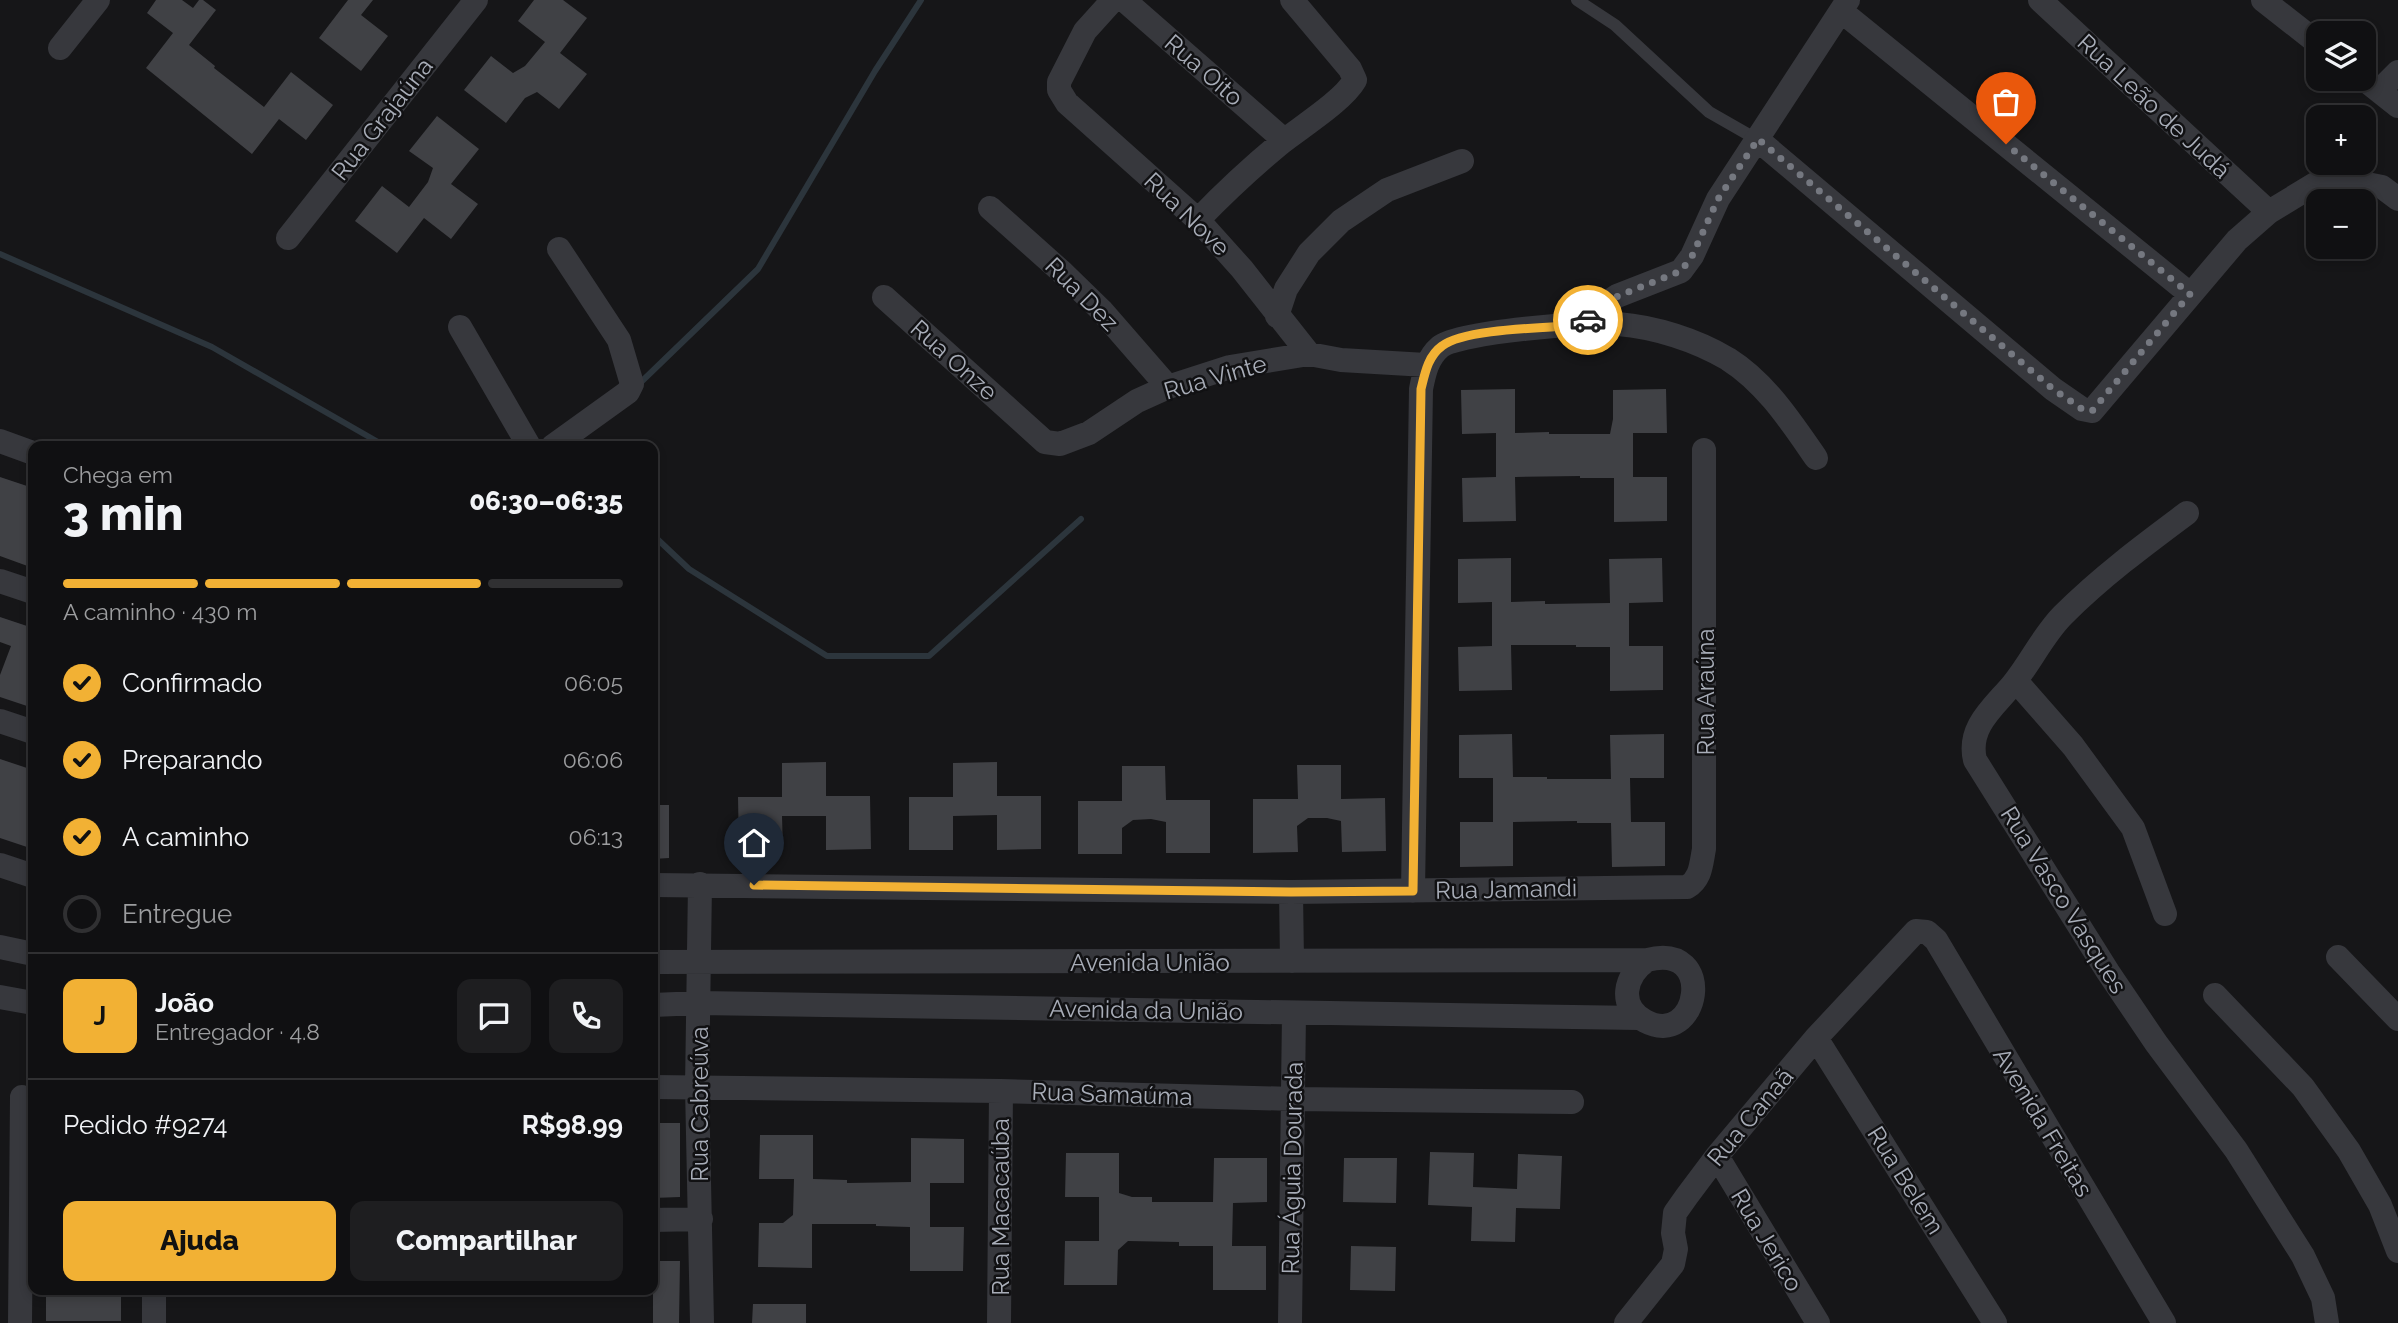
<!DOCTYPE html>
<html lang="pt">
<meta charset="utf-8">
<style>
:root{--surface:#101012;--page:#1e1e20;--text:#f1f3f6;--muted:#9c9d9f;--line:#303032;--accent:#f2b134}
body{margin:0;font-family:Raleway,sans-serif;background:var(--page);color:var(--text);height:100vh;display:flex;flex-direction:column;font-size:26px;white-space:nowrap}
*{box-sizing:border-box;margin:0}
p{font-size:23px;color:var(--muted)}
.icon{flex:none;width:38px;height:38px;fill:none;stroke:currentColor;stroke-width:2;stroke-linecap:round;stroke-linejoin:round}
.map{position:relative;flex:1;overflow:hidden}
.sheet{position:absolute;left:28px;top:441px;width:630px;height:854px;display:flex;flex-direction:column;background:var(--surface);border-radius:14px;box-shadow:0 4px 10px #0003,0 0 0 2px var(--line)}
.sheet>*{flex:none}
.tools{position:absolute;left:2306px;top:21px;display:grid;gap:14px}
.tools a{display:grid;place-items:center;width:70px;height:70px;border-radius:14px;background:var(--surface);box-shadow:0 4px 10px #0003,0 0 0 2px var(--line);font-size:35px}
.pin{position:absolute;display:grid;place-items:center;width:60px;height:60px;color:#fff;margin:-72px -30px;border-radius:50% 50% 50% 0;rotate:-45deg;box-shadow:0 0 7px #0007}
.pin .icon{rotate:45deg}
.courier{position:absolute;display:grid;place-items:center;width:70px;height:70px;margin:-35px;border:5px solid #f2b134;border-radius:50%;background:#fff;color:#222;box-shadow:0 2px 9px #0007}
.headline em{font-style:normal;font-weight:800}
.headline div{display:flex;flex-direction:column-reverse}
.headline{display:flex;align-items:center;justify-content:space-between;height:119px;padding:0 35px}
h1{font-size:46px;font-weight:800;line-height:52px}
.bar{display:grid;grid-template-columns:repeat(4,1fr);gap:10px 7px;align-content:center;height:84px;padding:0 35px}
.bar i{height:9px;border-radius:5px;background:var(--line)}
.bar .current{background:var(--accent)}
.bar p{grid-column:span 4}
.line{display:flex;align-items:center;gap:18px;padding:0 35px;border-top:2px solid var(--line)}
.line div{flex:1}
.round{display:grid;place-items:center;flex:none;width:74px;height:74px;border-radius:14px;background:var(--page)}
ol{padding:0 35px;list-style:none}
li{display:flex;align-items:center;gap:21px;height:77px}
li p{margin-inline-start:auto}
li .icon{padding:7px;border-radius:50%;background:var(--accent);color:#111;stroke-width:4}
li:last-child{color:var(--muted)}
li i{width:38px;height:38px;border:4px solid var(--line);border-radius:50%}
.primary-button{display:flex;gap:14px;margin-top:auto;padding:14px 35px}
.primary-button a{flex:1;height:80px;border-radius:14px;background:var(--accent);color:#111;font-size:28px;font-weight:800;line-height:80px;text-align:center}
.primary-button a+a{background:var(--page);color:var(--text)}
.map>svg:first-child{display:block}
</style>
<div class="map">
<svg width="2398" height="1323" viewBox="0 0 2398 1323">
<rect width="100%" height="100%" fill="#161618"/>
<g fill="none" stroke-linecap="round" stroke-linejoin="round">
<path stroke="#2c353c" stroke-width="6" d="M0 254 212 347 385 446
M638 385 758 269 875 71 921 0
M653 535 689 569 827 656H929L1081 519"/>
</g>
<path fill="#404145" d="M156 0H182L193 8 199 0H203L216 10 189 45 215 66 214 68 264 107 291 72 333 105 306 140 279 119 252 154 146 68 173 33 147 13Z
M348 0H373L361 15 388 36 361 71 319 38Z
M534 0H563L587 18 560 53 587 74 559 109 537 92 525 98 506 123 464 90 491 56 513 73 525 66 545 42 518 21Z
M437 116 479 149 451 184 478 204 451 239 424 218 397 253 355 221 382 186 409 207 428 182 433 168 409 151Z
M1515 389V433L1549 432V434H1610L1613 419V390L1666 389 1667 433H1633V477H1667V521L1614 522V478H1580V476L1515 477 1516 521 1463 522 1462 478 1496 477V433L1462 434 1461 390Z
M0 477 33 488V568L0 556Z
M1511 558V602L1545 601V604L1610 603 1609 559 1662 558 1663 602 1629 603V646H1663V690L1610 691V647H1576V645H1511L1512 690 1459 691 1458 647 1492 646V602L1458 603V559Z
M0 617 33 628V708L0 697V675L11 646 0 642Z
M1512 734 1513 777H1547V779H1611L1610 735 1664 734V778H1630L1631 822H1665V866L1612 867 1611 823H1577V821L1513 822V866L1460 867V822H1493V778H1459V735Z
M0 759 33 770V849L0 838Z
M826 762V796H870L871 849 826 850V816H782L783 850H739L738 797H782V763Z
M997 762V796H1041V849L997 850V815L953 816V850H909V797H953V763Z
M1297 765H1341V799L1385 798 1386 851 1342 852 1341 821 1327 818H1308L1297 826 1298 852 1253 853V799H1298Z
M1122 766H1165L1166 800H1210V853H1166V822L1151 819 1133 820 1122 828V854H1078V801H1122Z
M653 805H669V858L653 859Z
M653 1123H680V1197L653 1198Z
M760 1135H813V1179L847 1180V1183L911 1182V1138L964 1139V1183H930V1227H964L963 1271H910V1227L876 1226V1224H812V1268L758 1267 759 1223H783L793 1215 794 1179H759Z
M1430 1152 1474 1153 1473 1187 1517 1189 1518 1154 1562 1156 1560 1209 1516 1208 1515 1242 1471 1241 1472 1207 1428 1205Z
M1066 1153H1119V1193L1132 1197H1152V1202H1213L1214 1158H1267V1202L1233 1203 1232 1246H1266V1290H1213V1246H1179V1242L1128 1241 1118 1250 1117 1285H1064L1065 1241H1099V1197H1065Z
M1344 1158H1397L1396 1203 1343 1202Z
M1351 1246 1396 1247 1395 1291 1350 1290Z
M653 1261H680L679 1323H653Z
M46 1290H121V1321H46Z
M753 1304H806V1323H752Z"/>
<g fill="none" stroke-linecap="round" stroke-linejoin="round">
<path stroke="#37383d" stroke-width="12" d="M1577 0 1615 25 1709 112 1758 140"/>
<path stroke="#37383d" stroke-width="24" d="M1113 0 1085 31 1059 82V90L1067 103 1198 220 1242 269 1309 354
M1124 0 1284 140
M2040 0 2269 212
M2263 0 2319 44
M1841 11 2190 294
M60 48 98 0
M2364 79 2398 106
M2379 91 2398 72
M1758 140 2053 389 2082 409 2092 411 2237 240 2269 212 2315 184 2352 181 2382 187 2398 199
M990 208 1063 273 1101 310 1168 387
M1198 220C1225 192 1252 167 1281 143 1301 127 1343 101 1355 80L1350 69 1292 0
M288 238 476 0
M884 297 1045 442 1060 444 1089 433 1137 401 1168 387 1230 367 1309 354 1341 360 1426 365
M1277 316 1286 289 1309 253 1341 221 1387 190 1462 161
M1582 325 1602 306 1617 296 1681 271 1692 256 1718 199 1848 0
M460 327 529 446
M0 441 33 453
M553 446 628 392 632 384 619 340 559 249
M2187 513C2144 545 2101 577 2063 615 2043 635 2031 662 2013 684 1994 707 1967 727 1975 760L2108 972 2156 1043 2236 1150 2303 1256 2323 1298 2327 1323
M0 581 33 592
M2016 681 2073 746 2133 828 2165 914
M0 721 33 732
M0 865 33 876
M700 884 697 1087 702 1323
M653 885 1291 892 1687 887C1701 879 1701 864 1704 849V450
M1413 891 1421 389C1424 374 1427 358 1440 347 1457 332 1592 321 1618 324 1655 327 1696 340 1728 359 1766 383 1791 422 1816 458
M1291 892 1292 961
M0 947 33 954
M2338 957 2398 1019
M653 962 1647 960C1718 941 1699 1050 1645 1021 1617 1006 1625 975 1647 960
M2215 995 2303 1087 2349 1151 2380 1205 2398 1251
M0 997 33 1003
M653 1005 699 1003 1639 1018
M1816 1038 1995 1323
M653 1087 1001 1091 1293 1099 1572 1102
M1717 1156 1818 1323
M653 1220 701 1219
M154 1290V1323
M20 1323 22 1097
M999 1323 1001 1091
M1290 1323 1294 1013
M1626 1323 1673 1264 1676 1249 1673 1233 1675 1213 1687 1196 1717 1156 1816 1038 1916 931 1927 932 1936 940 2164 1323"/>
</g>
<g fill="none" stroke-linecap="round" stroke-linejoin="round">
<path stroke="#757880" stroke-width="7" stroke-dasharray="0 12.6" d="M1588 320 1602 306 1618 296 1681 271 1692 256 1718 199 1758 139 2053 389 2082 409 2092 411 2190 294 2006 144"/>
<path stroke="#f2b134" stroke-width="9" d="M754 885 1291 892 1413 891 1421 389C1425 373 1428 356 1442 346 1465 328 1550 328 1582 325L1588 320"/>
</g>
<g text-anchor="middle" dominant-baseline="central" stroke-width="5" stroke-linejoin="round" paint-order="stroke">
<g font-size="24" fill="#a8adb8" stroke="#111113">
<text transform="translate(1204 70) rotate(41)">Rua Oito</text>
<text transform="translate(2154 106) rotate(43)">Rua Leão de Judá</text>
<text transform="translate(382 119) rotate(-52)">Rua Grajaúna</text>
<text transform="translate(1187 214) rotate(44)">Rua Nove</text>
<text transform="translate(1082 294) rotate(45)">Rua Dez</text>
<text transform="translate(954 360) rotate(42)">Rua Onze</text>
<text transform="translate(1215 377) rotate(-16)">Rua Vinte</text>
<text transform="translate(1705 692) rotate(-90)">Rua Araúna</text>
<text transform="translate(1506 889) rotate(-1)">Rua Jamandi</text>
<text transform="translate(2064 900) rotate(58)">Rua Vasco Vasques</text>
<text x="1150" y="962">Avenida União</text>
<text transform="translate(1146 1010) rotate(1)">Avenida da União</text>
<text transform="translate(1112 1094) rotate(2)">Rua Samaúma</text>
<text transform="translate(699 1104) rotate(-90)">Rua Cabreúva</text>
<text transform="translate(1750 1117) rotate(-50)">Rua Canaã</text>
<text transform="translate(2043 1122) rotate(59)">Avenida Freitas</text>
<text transform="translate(1292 1168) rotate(-89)">Rua Águia Dourada</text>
<text transform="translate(1906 1180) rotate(58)">Rua Belem</text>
<text transform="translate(1000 1207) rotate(-90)">Rua Macacaúba</text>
<text transform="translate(1767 1240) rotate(59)">Rua Jerico</text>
</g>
</g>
</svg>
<div class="tools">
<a><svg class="icon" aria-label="layers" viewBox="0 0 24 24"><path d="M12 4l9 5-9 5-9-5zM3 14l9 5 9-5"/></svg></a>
<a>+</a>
<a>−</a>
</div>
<div class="pin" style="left:2006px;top:144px;background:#ea580c"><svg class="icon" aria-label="bag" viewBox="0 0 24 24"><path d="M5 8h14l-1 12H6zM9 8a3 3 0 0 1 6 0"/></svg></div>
<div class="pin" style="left:754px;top:885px;background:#1f2937"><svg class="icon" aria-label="home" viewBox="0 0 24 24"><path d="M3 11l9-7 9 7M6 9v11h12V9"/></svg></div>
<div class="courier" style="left:1588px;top:320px"><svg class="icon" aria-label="car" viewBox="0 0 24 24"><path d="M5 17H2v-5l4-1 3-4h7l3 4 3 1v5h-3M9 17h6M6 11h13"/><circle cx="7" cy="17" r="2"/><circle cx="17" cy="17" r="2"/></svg></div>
<section class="sheet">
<div class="headline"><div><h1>3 min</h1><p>Chega em</p></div><em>06:30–06:35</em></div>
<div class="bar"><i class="current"></i><i class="current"></i><i class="current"></i><i></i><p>A caminho · 430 m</p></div>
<ol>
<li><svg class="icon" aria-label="check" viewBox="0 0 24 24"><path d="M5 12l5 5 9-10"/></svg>Confirmado<p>06:05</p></li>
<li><svg class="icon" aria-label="check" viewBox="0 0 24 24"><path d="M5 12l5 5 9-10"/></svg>Preparando<p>06:06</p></li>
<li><svg class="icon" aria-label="check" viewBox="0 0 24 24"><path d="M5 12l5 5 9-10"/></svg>A caminho<p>06:13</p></li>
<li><i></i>Entregue</li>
</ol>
<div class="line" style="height:126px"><b class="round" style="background:var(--accent);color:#111">J</b><div><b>João</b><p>Entregador · 4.8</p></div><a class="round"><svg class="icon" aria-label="chat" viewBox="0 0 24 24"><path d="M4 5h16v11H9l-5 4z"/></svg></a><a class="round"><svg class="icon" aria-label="phone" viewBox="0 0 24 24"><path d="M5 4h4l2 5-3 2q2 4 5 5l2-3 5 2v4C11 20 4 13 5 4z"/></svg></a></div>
<div class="line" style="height:91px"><div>Pedido #9274</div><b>R$98.99</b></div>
<div class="primary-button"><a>Ajuda</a><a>Compartilhar</a></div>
</section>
</div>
